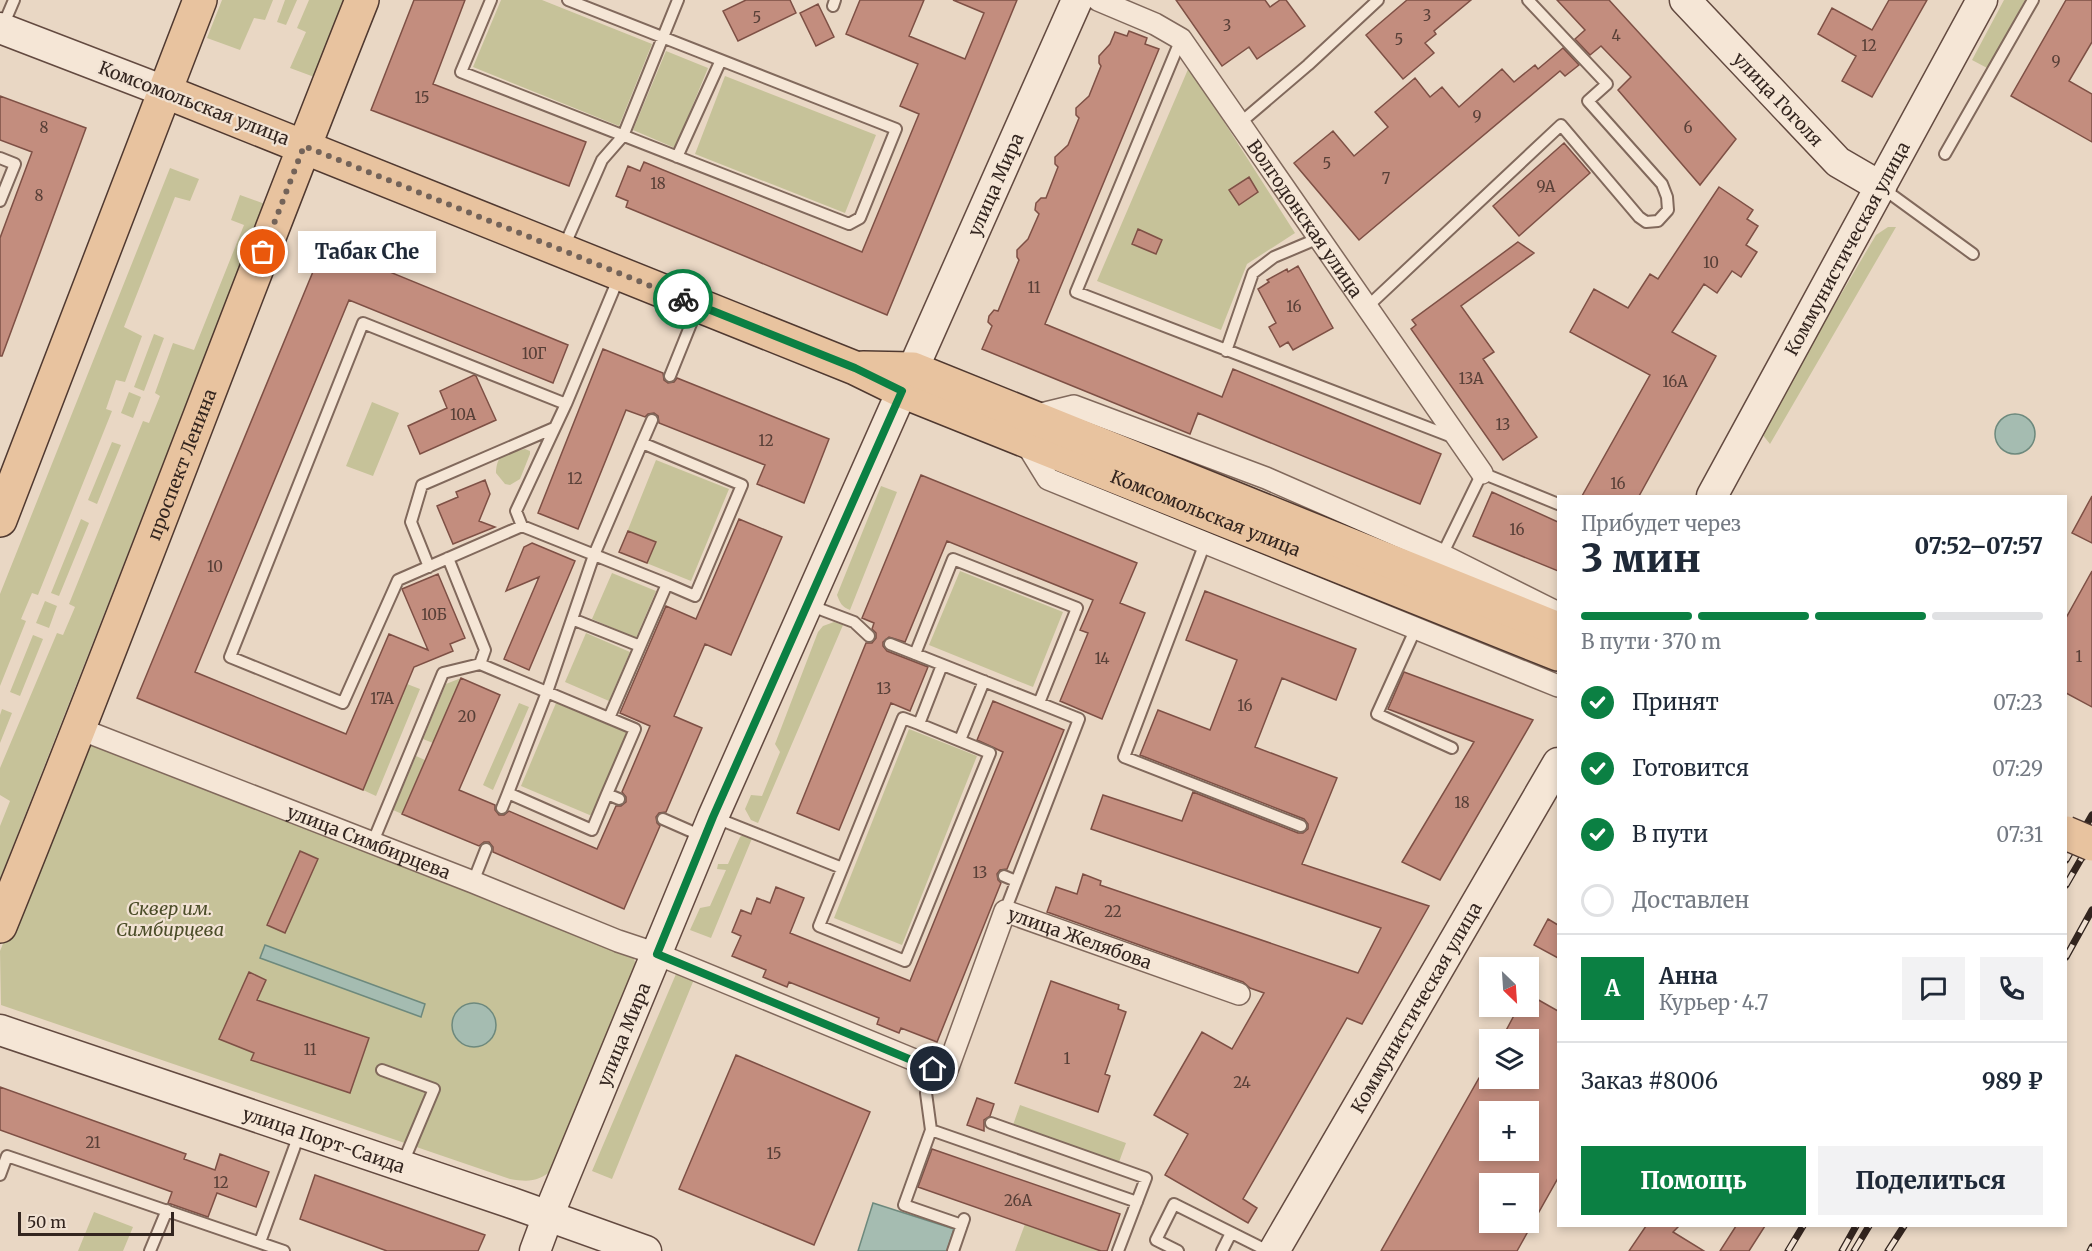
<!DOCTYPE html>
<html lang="ru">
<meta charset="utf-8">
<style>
:root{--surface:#fff;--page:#f2f2f3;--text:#1f2937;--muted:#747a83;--line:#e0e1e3;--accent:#0b8043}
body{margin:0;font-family:Merriweather,serif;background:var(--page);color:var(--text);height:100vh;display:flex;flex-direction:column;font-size:22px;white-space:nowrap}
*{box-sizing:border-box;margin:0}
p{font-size:20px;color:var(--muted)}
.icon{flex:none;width:33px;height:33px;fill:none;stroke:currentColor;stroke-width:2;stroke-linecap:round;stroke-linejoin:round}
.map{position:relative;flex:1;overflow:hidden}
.side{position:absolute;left:1557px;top:495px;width:510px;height:732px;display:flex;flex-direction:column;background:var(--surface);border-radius:0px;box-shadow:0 3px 9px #0003}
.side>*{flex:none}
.needle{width:39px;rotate:155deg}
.controls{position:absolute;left:1479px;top:957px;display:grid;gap:12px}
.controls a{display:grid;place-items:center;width:60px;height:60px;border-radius:0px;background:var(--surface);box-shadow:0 3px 9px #0003;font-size:30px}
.scale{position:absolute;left:18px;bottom:15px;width:156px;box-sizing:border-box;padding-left:6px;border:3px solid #33251f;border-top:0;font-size:16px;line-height:21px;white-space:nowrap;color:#33251f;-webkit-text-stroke:4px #f1e2d3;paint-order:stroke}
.pin{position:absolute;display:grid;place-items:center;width:51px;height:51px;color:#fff;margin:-26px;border:3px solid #fff;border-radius:50%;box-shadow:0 2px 6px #0007}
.courier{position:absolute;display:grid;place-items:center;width:60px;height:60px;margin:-30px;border:4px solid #0b8043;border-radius:50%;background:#fff;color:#222;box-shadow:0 2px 8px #0007}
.bubble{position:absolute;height:42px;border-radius:0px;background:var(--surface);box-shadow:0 3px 9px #0003;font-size:20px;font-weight:800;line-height:42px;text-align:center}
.summary em{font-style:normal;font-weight:800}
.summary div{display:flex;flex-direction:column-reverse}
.summary{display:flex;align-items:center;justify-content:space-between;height:102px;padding:0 24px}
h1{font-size:39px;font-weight:800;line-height:45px}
.bar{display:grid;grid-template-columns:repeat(4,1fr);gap:9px 6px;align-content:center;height:72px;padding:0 24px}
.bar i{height:8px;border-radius:4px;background:var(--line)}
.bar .active{background:var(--accent)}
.bar p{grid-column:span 4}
.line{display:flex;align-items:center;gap:15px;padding:0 24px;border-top:2px solid var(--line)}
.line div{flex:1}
.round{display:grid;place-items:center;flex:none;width:63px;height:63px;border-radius:0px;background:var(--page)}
ol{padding:0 24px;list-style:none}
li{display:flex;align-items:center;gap:18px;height:66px}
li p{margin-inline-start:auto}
li .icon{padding:6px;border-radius:50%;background:var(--accent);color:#fff;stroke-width:4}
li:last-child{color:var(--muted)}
li i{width:33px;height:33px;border:3px solid var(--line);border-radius:50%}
.cta{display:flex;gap:12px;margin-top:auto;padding:12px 24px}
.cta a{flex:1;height:69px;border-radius:0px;background:var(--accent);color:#fff;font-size:24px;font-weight:800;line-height:69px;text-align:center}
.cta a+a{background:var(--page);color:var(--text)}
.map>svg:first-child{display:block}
</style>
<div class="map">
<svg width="2092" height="1251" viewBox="0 0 2092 1251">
<rect width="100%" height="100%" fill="#e9d7c4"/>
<path fill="#c6c299" d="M222 0H273L265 20 254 18 240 50 207 38Z
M285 0H297L286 25 277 22Z
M309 0H348L317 78 290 68 306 32 297 28Z
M501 0H542L652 44 619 126 473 67Z
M2004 0H2025L1989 69 1972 60Z
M666 51 708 68 675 148 633 130Z
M1189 67 1295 233 1247 264 1221 330 1097 281Z
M725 76 876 135 845 213 695 154Z
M170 168 199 179 190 201 175 197 124 327 142 336 125 382 116 380 106 409 112 411 38 595 32 593 21 619 26 621 0 686V594Z
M240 195 265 204 0 879V826L10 801 0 795V768L57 633 63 635 75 607 69 604 143 421 149 423 160 396 155 393 173 343 194 350 244 225 231 220Z
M1888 227H1896L1770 444 1762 434V428L1876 235Z
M154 334 164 338 144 391 134 387Z
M129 392 141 397 133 418 121 413Z
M372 402 399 413 373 476 346 466Z
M112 442 121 445 97 504 88 500Z
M525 449 530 451V454L520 479 510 485 505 484 496 473C497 452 506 454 525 449Z
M656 460 729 489 691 581 619 552Z
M881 486 897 492 850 610C842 607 840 603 837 595Z
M81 519 89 523 59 596 51 593Z
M960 571 1063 612 1033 687 929 645Z
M612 573 656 591 636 638 592 619Z
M45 601 57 606 49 628 36 623Z
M834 622 843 625 758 823 751 820 745 809 751 795 762 796 780 752 775 744 818 632 823 626Z
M586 633 630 652 609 701 565 682Z
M33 635 43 639 20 696 10 692Z
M461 678 433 743 423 739 446 684Z
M407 684 420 689 376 796 363 790Z
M519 703 529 707 493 790 483 785Z
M556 703 628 733 592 816 521 786Z
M2 709 12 713 0 743V715Z
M909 729 977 756 902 945 834 918Z
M86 738 630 955 634 959 636 965 553 1169C539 1182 528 1182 510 1179L1 1005 0 951Z
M416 756 425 760 402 814 393 810Z
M746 833 753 836 711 938 690 930 700 908 710 906 726 870 717 869 718 864H728L740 837Z
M682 972 695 977 612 1179 592 1171 676 974Z
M1020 1105 1126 1143 1119 1162 1013 1125Z
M94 1212 133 1227 123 1251H78Z
M1025 1224 1101 1251H1015Z"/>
<path fill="#a5bcb1" stroke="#6d897d" stroke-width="1.5" d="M1995 434a20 20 0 1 1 40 0a20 20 0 1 1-40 0Z
M265 945 425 1004 421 1017 260 958Z
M452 1025a22 22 0 1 1 44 0a22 22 0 1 1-44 0Z
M873 1203 954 1229 947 1251H858Z"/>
<path fill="#c38d7e" stroke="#7e5045" stroke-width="1.5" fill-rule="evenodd" d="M414 0H465L433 84 586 142 569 186 371 110Z
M746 0H790L796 13 738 41 723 11Z
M860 0H924L909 36 965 59 984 13 953 0H1017L887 315 626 207 628 201 616 196 628 166 640 171 644 162 862 252 919 114 900 106 918 64 846 34Z
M1176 0H1265L1270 7 1280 0H1286L1305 26 1257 59 1249 47 1222 66Z
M1407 0H1471L1434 31 1436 34 1425 43 1434 53 1403 79 1366 35Z
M1557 0H1609L1736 139 1700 185 1618 90 1631 77 1601 46 1590 55 1575 39 1585 30Z
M1889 0H1927L1872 97 1842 81 1856 56 1818 34 1832 8 1872 30Z
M2066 0H2092V42L2069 81 2092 94V142L2011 96Z
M818 4 834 37 816 46 800 13Z
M1129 31 1147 38 1145 44 1159 49 1045 324 1222 397 1233 369 1441 454 1420 504 1198 413 1190 434 982 349 992 326 988 322 989 316 994 310 998 311 1019 260 1017 257V250L1028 239 1039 214 1035 210 1036 203 1041 198H1046L1058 167 1055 164V157L1068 145 1079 118 1076 115V108L1089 96 1101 66 1099 63V56L1110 44 1115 32 1127 36Z
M1563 48 1579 65 1565 76 1560 71 1359 240 1294 163 1333 131 1354 156 1388 127 1375 112 1415 78 1430 97 1442 87 1459 107 1502 69 1514 82 1535 65 1538 69Z
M0 96 86 128 2 356H0V238L32 152 0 140Z
M1564 143 1590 173 1519 236 1493 206Z
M1249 177 1258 192 1239 205 1229 190Z
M1719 187 1753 210 1747 219 1758 226 1746 245 1757 252 1741 277 1732 271 1717 293 1704 284 1672 332 1716 356 1639 496H1582L1650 375 1570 332 1594 289 1628 308 1650 274 1658 279Z
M1138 229 1162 240 1156 254 1132 244Z
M1518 242 1534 253 1461 306 1494 352 1483 359 1537 437 1503 460 1411 329 1416 325 1412 320Z
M324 245 568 345 553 383 349 300 195 672 346 734 389 634 428 650 402 589 438 574 465 638 450 644 453 651 414 667 363 790 137 698Z
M1298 266 1333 328 1293 350 1288 342 1280 347 1269 327 1276 323 1258 289 1269 282 1267 280 1287 269 1288 272Z
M603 349 663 373 664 380 668 383 674 382 677 378 829 439 804 503 757 484 765 465 659 423 658 416 654 413 648 414 645 417 626 410 578 529 538 513Z
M474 375 476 376 496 420 420 454 408 426 447 408 440 391Z
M921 475 1137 563 1120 603 1145 613 1102 719 1060 701 1088 633 1080 630 1093 600 947 541 905 642 889 637 883 642V646L887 651 928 667 910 711 891 703 839 830 797 813 866 643H872L876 638V633L872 629 874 623 862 618Z
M485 480 490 494 479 521 495 527 453 544 437 506 458 497 456 492Z
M1492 492 1558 522V571L1473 536Z
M2092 496V543L2072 533Z
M739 519 782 537 731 655 705 644 674 716 702 728 666 812 659 813 656 817 657 823 660 826 624 909 493 852V847L489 842H484L479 846 402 814 461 678 500 695 459 790 495 805V810L499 815H504L509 811 597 849 616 806H621L626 802V797L622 792 650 726 620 713 666 606 696 619Z
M628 531 656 542 647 563 619 552Z
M532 543 575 561 529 670 504 659 539 577 506 591 524 547Z
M2092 571V707L2066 693V618Z
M1205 591 1356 649 1336 700 1282 678 1255 747 1337 778 1302 864 1429 906 1362 1024 1347 1018 1243 1199 1257 1208 1248 1223 1165 1175 1188 1134 1154 1115 1202 1032 1232 1049 1264 993 1250 988 1243 982 1047 912 1056 887 1077 894 1083 874 1101 881 1100 885 1358 973 1381 928 1091 829 1103 795 1182 821 1193 792 1298 833H1303L1308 829V824L1304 819 1140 755 1158 710 1210 730 1237 660 1186 640Z
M1404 672 1533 720 1440 880 1402 862 1474 742 1388 709Z
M993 701 1064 730 1007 869 1000 870 997 874 998 880 1001 883 937 1042 901 1028 899 1033 877 1024 879 1018 789 982 787 987 763 977 766 970 732 956 741 936 732 932 741 910 751 914 757 898 770 903 776 887 804 898 790 933 910 981 1003 752 977 740Z
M300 851 318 859 285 933 267 925Z
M1548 919 1558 925V958L1534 945Z
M249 972 266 980 257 1000 369 1038 350 1093 251 1060 254 1053 219 1039Z
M1051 981 1119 1005 1118 1009 1126 1012 1105 1074 1110 1076 1098 1112 1015 1083Z
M1528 994 1558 1011V1178L1517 1251H1381L1479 1078H1528V1040H1501L1519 1006H1528ZM1490 1112H1528V1150H1490ZM1490 1184H1528V1222H1490Z
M736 1055 870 1112 814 1245 679 1189Z
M0 1087 186 1154 184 1159 215 1170 220 1154 269 1172 256 1207 217 1193 208 1217 168 1203 172 1192 0 1130Z
M977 1098 994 1104 990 1116 984 1120V1131L967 1125Z
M932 1149 1120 1214 1107 1251H1101L918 1187Z
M315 1175 485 1235 478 1251H387L300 1219Z
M1646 1226H1679L1673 1232 1704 1251H1629Z
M1736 1226H1765L1749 1251H1720Z"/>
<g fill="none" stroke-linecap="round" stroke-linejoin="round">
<g stroke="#81695c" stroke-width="14">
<path id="lane" d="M491 0 461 72 849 224 860 218 896 129 568 0
M833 6 835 0
M2 28 14 0
M1181 39 1076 292 1455 438
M1240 123 1308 65 1378 0
M1945 154 2033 0
M677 157 721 60
M0 158 15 164 0 201
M1881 187 1973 254
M563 249 602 160 623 136 678 0
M619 277 566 404 363 323 230 657 343 703 398 580 522 526 667 584
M1367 307 1561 125 1639 217 1646 222 1658 221 1668 210 1667 197 1662 184 1588 101 1607 84 1528 0
M1226 351 1253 273 1274 257 1319 238
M670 376 697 309
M642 443 652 420
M522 526 516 511 566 404
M1205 543 1124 757 1301 826
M1442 555 1482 473 1558 504
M429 567 411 522 422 485 554 428
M809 605 854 622 869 636
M572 619 640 646
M1416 628 1377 714 1452 748
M890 644 1039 703 1077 608 953 559 915 654
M480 664 635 729 607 794 619 799
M919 724 990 753 905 961 819 926 903 718 919 724 942 665
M960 740 984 681
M607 794 592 830 508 793 547 692 594 555 642 443 742 485 695 596 667 584 609 718
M502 808 508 793
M716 818 842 868
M663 819 704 837
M372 844 443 673 480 664 485 650 448 558
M1004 876 1016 881
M473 882 486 849
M1005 911 1079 719 1039 703
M933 1069 926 1093 931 1130 1137 1202
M382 1070 434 1089 402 1165
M991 1123 1146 1178 1118 1251
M931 1130 904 1205 962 1225
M0 1175 7 1156 284 1251
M260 1242 300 1132
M150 1251 167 1210
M953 1251 964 1219
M1178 1251 1156 1240 1174 1204 1268 1251
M1222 1251 1231 1233"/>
</g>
<g stroke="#81695c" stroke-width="24">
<g id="street">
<path id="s1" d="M1098 0 1155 24 1181 39 1482 473"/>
<path d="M1033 416 1074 406 1266 478 1442 555 1558 613"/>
<path d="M1024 440 1048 479 1558 686"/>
<path id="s2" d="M80 729 473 882 618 941 657 954 946 1073 1005 911 1239 994"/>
</g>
</g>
<g stroke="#634a40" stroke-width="33">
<g id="secondary">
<path id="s3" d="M1685 0 1838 162 1881 187"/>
<path d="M0 28 164 91"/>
<path id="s4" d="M913 369 1077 0"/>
<path id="s5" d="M1712 496 1982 0"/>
<path id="s6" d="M0 1030 509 1202 646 1251"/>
<path id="s7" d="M535 1251 548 1216 713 817 902 391"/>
<path id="s8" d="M1274 1251 1558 763"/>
</g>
</g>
<g stroke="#503930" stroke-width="36">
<g id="primary">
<path id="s9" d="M164 91 855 368 902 391 1558 654"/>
<path d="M863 368 913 369 1558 629"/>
<path d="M0 520 200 0"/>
<path id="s10" d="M0 926C125 619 239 308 362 0"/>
</g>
</g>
<use href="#lane" stroke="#f5e6d6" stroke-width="10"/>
<use href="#street" stroke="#f5e6d6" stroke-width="21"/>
<use href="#secondary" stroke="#f5e6d6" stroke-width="30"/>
<use href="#primary" stroke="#e8c39f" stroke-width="33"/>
<g stroke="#33251f" stroke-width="7">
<path id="rail" d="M2066 860 2092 815
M2066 885 2092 840
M2066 957 2092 910
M1788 1251 1803 1226
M1842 1251 1856 1226
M1854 1251 1869 1226
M1888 1251 1904 1226
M2090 1251 2092 1247"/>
</g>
<use href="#rail" stroke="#f1e2d3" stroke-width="4.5" stroke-dasharray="14" stroke-linecap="butt"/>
<g stroke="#503930" stroke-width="36" stroke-linecap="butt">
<path id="primary-bridge" d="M2066 833 2092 844"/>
</g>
<use href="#primary-bridge" stroke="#e8c39f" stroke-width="33"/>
</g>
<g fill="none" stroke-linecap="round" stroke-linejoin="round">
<path stroke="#736359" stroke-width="6" stroke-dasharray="0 10.8" d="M263 252 304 146 683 299"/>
<path stroke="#0b8043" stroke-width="8" d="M683 299 855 368 902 391 713 817 657 954 933 1069"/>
</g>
<g text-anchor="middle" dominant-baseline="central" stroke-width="4.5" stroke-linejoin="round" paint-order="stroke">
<g font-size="15" fill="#573f37">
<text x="1427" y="15">3</text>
<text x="757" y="17">5</text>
<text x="1227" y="25">3</text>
<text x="1616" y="35">4</text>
<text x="1399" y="39">5</text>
<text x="1869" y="45">12</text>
<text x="2056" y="61">9</text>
<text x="422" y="97">15</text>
<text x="1477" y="116">9</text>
<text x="44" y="127">8</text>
<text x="1688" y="127">6</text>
<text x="1327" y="163">5</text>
<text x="1386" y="178">7</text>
<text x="658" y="183">18</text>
<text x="1546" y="186">9А</text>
<text x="39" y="195">8</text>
<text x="1711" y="262">10</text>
<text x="1034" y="287">11</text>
<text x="1294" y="306">16</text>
<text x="534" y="353">10Г</text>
<text x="1471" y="378">13А</text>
<text x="1675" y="381">16А</text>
<text x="463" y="414">10А</text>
<text x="1503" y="424">13</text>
<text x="766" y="440">12</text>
<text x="575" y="478">12</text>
<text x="1618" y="483">16</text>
<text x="1517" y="529">16</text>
<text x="215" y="566">10</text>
<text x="434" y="614">10Б</text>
<text x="2079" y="656">1</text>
<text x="1102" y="658">14</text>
<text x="884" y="688">13</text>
<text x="382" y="698">17А</text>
<text x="1245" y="705">16</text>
<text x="467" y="716">20</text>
<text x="1462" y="802">18</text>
<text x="980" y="872">13</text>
<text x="1113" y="911">22</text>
<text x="310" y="1049">11</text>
<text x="1067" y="1058">1</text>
<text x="1242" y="1082">24</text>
<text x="93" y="1142">21</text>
<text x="774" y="1153">15</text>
<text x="221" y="1182">12</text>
<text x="1018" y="1200">26А</text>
</g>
<g font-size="18" fill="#33251f" stroke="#f1e2d3">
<text stroke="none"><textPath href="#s3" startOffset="136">улица Гоголя</textPath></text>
<text transform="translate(194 103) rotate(21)">Комсомольская улица</text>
<text stroke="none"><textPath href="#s4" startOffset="202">улица Мира</textPath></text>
<text stroke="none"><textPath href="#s1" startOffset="310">Волгодонская улица</textPath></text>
<text stroke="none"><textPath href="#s5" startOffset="282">Коммунистическая улица</textPath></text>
<text stroke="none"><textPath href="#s10" startOffset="496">проспект Ленина</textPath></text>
<text stroke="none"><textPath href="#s9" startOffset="1124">Комсомольская улица</textPath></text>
<text stroke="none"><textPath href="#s2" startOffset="310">улица Симбирцева</textPath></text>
<text stroke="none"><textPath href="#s2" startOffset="1184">улица Желябова</textPath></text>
<text stroke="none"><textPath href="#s8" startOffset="282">Коммунистическая улица</textPath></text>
<text stroke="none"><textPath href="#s7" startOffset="234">улица Мира</textPath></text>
<text stroke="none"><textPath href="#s6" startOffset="342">улица Порт-Саида</textPath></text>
</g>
<g font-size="18" font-style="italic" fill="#4b4d28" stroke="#f1e2d3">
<text x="170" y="908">Сквер им.<tspan x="170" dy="21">Симбирцева</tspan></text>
</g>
</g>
</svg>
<div class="controls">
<a><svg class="needle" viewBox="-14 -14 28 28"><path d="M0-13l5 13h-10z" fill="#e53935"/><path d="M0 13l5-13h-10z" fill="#747a83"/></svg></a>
<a><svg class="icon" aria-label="layers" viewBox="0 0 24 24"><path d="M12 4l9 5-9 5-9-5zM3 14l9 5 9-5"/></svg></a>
<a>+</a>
<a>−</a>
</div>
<div class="scale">50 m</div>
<div class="pin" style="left:263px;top:252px;background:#ea580c"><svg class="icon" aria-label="bag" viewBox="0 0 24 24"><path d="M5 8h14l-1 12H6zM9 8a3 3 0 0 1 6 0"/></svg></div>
<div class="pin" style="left:933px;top:1069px;background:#1f2937"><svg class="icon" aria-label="home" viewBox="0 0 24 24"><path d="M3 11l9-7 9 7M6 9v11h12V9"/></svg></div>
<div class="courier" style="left:683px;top:299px"><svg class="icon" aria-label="bike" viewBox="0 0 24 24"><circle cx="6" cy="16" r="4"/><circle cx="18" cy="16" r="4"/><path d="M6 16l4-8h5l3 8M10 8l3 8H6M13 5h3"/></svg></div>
<div class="bubble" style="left:298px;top:231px;width:138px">Табак Che</div>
<section class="side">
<div class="summary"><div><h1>3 мин</h1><p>Прибудет через</p></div><em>07:52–07:57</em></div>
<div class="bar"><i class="active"></i><i class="active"></i><i class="active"></i><i></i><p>В пути · 370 m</p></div>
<ol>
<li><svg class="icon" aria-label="check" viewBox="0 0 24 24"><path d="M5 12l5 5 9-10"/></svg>Принят<p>07:23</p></li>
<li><svg class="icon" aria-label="check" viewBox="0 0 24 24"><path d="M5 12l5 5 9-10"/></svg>Готовится<p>07:29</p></li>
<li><svg class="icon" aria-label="check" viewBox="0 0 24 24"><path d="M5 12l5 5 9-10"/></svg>В пути<p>07:31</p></li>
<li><i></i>Доставлен</li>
</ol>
<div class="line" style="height:108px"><b class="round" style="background:var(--accent);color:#fff">А</b><div><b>Анна</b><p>Курьер · 4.7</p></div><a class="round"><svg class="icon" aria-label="chat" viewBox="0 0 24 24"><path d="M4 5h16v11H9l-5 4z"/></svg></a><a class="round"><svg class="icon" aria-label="phone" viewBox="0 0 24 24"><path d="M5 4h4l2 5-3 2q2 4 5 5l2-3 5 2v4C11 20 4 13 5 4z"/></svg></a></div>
<div class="line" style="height:78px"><div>Заказ #8006</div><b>989 ₽</b></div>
<div class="cta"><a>Помощь</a><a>Поделиться</a></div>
</section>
</div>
